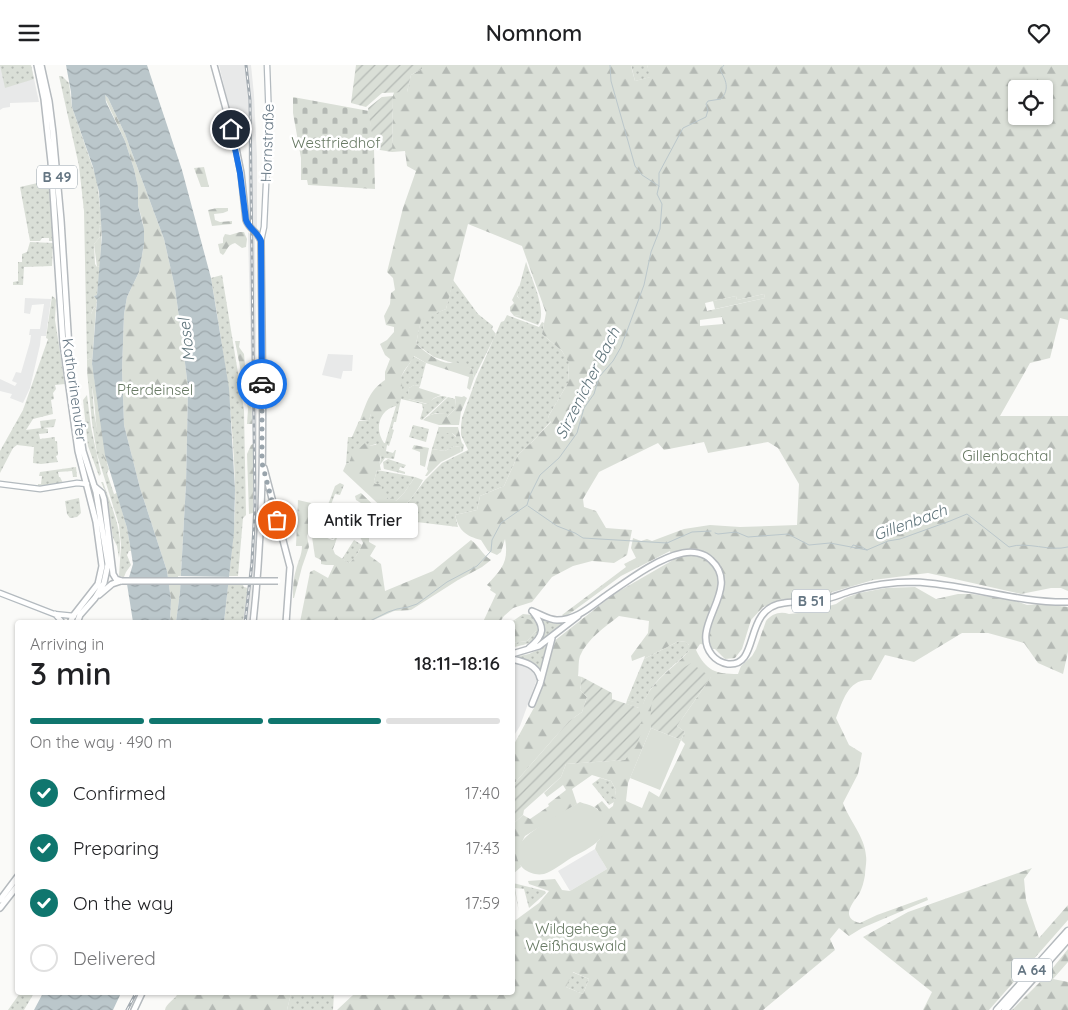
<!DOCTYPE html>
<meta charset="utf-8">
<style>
:root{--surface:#fff;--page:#f2f2f2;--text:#202124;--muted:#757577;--line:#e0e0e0;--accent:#0f766e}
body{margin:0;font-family:Quicksand,sans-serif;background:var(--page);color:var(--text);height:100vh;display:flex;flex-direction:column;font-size:19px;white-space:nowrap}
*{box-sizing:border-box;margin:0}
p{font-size:16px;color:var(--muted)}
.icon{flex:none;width:28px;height:28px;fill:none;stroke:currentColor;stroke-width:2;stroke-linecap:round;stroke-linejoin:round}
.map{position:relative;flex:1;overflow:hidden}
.sheet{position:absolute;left:15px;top:555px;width:500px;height:375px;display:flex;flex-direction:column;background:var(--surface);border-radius:5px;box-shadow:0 1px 4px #0004}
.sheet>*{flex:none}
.fabs{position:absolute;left:1008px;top:15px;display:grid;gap:10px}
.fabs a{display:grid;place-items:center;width:45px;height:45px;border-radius:5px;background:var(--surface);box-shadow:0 1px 4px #0004;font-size:25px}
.pin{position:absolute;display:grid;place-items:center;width:42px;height:42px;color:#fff;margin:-21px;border:2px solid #fff;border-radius:50%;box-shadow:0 1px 5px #0007}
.courier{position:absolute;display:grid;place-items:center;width:50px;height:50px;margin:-25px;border:4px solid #1a73e8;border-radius:50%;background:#fff;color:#222;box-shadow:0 1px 6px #0007}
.bubble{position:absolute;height:35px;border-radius:5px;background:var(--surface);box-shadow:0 1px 4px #0004;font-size:16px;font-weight:600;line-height:35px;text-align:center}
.summary em{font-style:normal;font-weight:600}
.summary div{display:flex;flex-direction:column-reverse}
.summary{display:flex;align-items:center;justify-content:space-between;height:85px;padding:0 15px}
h1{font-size:32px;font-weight:600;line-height:38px}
.bar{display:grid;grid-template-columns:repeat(4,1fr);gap:8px 5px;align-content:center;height:60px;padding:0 15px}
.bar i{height:6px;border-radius:4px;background:var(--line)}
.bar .selected{background:var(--accent)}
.bar p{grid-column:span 4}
ol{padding:0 15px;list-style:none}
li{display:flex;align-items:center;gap:15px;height:55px}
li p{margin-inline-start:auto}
li .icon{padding:5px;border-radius:50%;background:var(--accent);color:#fff;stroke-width:4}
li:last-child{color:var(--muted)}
li i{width:28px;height:28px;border:2px solid var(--line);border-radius:50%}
header{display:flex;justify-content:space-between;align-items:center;height:65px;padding:0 15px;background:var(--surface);font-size:22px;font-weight:600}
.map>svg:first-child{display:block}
</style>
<header><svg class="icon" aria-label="menu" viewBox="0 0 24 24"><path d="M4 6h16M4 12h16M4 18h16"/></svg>Nomnom<svg class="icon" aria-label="heart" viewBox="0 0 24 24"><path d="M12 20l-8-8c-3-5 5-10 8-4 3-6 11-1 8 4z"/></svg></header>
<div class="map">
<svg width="1068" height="945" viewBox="0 0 1068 945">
<defs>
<pattern id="grass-dots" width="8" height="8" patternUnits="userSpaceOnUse" patternTransform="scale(1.25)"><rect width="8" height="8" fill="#dadfd7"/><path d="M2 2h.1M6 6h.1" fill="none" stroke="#b4b9b4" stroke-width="1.8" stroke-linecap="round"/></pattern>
<pattern id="forest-firs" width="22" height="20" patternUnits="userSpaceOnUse" patternTransform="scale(1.25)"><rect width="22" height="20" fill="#dadfd7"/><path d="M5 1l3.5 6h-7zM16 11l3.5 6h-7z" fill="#b4b9b4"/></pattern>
<pattern id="cemetery-stones" width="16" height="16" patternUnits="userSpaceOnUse" patternTransform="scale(1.25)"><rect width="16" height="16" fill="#dadfd7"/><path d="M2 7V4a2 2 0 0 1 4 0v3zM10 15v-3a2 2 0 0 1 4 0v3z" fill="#b4b9b4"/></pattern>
<pattern id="garden-furrows" width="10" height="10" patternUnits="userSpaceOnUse" patternTransform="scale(1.25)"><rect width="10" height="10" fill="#dadfd7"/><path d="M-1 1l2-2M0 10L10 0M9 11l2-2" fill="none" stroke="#b4b9b4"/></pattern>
<pattern id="water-waves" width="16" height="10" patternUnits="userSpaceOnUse" patternTransform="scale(1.25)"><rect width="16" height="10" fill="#bbc7cb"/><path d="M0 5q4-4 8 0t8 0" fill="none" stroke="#9ca6aa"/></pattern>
</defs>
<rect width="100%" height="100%" fill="#fafaf8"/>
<path fill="#e8e9e9" d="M0 0H31L39 37 10 38V42L3 43 0 45Z
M219 0H251L254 30 257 92V163L249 156 248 65 242 64 235 67Z
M248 167 255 173 258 459 249 556 243 557 249 508 253 459V383Z
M25 233 51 234 46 271H41L40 280 30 323 23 338 10 333 12 329 0 326V314L15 321 17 318 12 316 16 307 21 308 30 277 31 270H29L30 264H40L44 239 32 240 30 249 24 248Z
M328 289 353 290 352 306H343L341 314 322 310Z
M513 597 535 605 537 614 520 661 513 672Z
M595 784 607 804 570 826 558 806Z"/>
<path fill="url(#grass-dots)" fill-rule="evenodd" d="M0 0H31L34 14 5 23Z
M631 0H647L651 12 635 16Z
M59 11H62L69 18 72 42 97 115 102 161 99 160 100 172 94 179 95 199 97 202 100 201 97 230 94 231 97 233 96 244 94 242 91 249V293L87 295 84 146 79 101Z
M42 117V119L49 118 53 176H49V173H42L40 176H30L20 122Z
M30 177 53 178 52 201 24 202 23 220H13V217L18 216V197H22V189L27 187Z
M526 197C531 212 548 247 538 260L514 251 520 250 521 237 517 230Z
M222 210 244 345 246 450 243 453 238 511H229C232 482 236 453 235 424 234 352 223 283 211 213Z
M453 215 478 249 493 261 492 264 496 269 474 313 472 304 434 292 416 279 421 254 446 244Z
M52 231 55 233 56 235 55 255 65 319 55 320 56 324 53 328 54 334 51 335 53 349 33 354 26 365 41 363 40 356 56 354 54 362 43 363 48 364V368L39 369 40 374 55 372V376H57L58 390 56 391 58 397 41 399 33 398 34 382 17 380 13 383 0 408V386L23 345 48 274 46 273Z
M507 250 539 262 542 257 544 258 542 269 562 286 569 297 568 318 548 352 551 356 533 376 518 390 504 421 480 431 477 445 455 450 458 462 400 455 397 452 425 415 442 398 468 385 461 370V361L462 353 476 314 501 257 504 256Z
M413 291 426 298 420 321 414 320 409 323 408 334 426 339C434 334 438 329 447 332L422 355 420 354 423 344 422 339 401 334 396 357H394L392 364 394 365 389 381 387 380 386 386 393 388 395 385H396L394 394 385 393 380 400 381 389 376 379C364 382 354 386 349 398L346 399 348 372H352L359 356 369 355 371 349C385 342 408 334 400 314 404 305 410 300 413 291ZM396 341 385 378H384C374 364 379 345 396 341Z
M87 306 92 320 94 348 101 383 109 404 107 408 114 429 117 428 127 463 131 486H129L127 490 131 500 126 507 124 512 119 511 121 480 119 460 97 389 92 358Z
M87 330 91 362 101 409 99 411 88 381 83 335Z
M448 332 455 334 456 341V343L447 352 445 349 436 348 428 351Z
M413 360 429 364 426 377 409 372Z
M439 361V364L452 368 464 380 463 386 461 387 460 382 454 381 445 386 432 384Z
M388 394 406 400 404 403 400 402 399 405 405 407V409L384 404 383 397Z
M76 402 77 412H73L72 406 58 407 59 412H60L63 418 38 421V419H41L42 411H39L40 407Z
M377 405 415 412 404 428 396 436 378 430 374 416Z
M101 417H103C111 441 124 467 119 493L117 481 113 473 107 430Z
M340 418 344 420 340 430 335 429 329 445 331 446 329 450 325 448 335 421Z
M79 433 81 448 77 452 70 453 67 449 65 436Z
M356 439C366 440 373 448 373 459L368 466H360L347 456V451L349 453 354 442 352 440Z
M354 475 362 480 355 493 349 498 342 494Z
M228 520H243L244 522 248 523 243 557 224 558Z
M523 549 533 550C548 571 533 579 513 582V578L527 576 536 566 534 559 516 555 510 558Z
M539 551 563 556V559L541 576 544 560Z
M679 576 686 577 689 580V586C672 603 651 616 643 640L627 635 644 594Z
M548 580 541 608 532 599 514 592 529 589Z
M600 713 611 716 616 725 614 737 609 740 592 719Z
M513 818 545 826 546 828 529 843 524 824 515 823 519 847Z
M572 907 589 914 583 929 566 922Z
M20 928H34L24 945H8Z
M291 928H334L333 945H287Z"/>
<path fill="url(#forest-firs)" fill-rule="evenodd" d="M422 0H633L631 1 635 16 650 12 647 0H1068V255L1060 253 1050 293 1030 298 1000 351H1068V526L1061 523H1051L1021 529 928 508 873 515 813 533 781 536 763 542 751 555 742 584 735 593 725 594 715 584H709L708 580 700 579 696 585C706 606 716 609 738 609L741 601 752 591 756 584 766 556C772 548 781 546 789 549L807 547 836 539 845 533 859 528 886 523 915 522 936 534 958 529H972L1016 536 1027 540 1041 539 1068 542V587L1063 609 1038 598 1024 578 988 568H962L914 597 885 590 871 615C848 613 843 636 836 653L849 680 862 688 858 709 843 738C849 755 865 772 866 791 867 797 865 804 865 810 864 816 862 824 859 829 852 839 840 853 860 858L877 850 927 832 928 835 862 863 849 871 839 863 830 874 835 885 763 945H337L353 930 361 928H512L513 857 539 838 549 826 529 819 528 816 555 814 562 825 570 826 607 804 595 784 597 777 600 774 598 744 594 742 602 736 609 744 613 741 616 725 611 716 592 710 572 724 577 739 525 771 517 786 521 802 513 809V759L523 750 530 754 549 741 548 739 566 725 563 720 547 732 544 728 561 712 566 699 625 695 637 664 639 643 626 639 627 635 643 639C652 615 673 604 689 586V580L686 577 679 576 644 594 645 591 632 596 631 591 648 568 649 556 619 551C605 562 587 574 580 591 578 597 579 605 578 611L582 612 580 625 587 632 582 647 569 656 513 720V681L536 639 553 577 614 529 673 495 670 486 621 511 572 547 564 552 562 550 626 502 624 499 636 493 631 483 633 473 641 476 647 474 652 476 684 464 710 460 740 462 797 460 799 419 778 383 768 377 708 388 704 377 664 385 658 378 599 407 583 434 584 442 596 446 606 463 632 465 627 490 614 498 592 496 573 501 552 512 532 537 513 543 504 551 500 557H483L496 529 490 525 491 523 487 520C502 504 509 497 505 474L501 487 497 490 488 486 481 475C466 471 459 466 455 450L477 445 480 431 504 421 518 390 533 376 551 357 548 352 568 318 569 298 562 286 542 269 546 248 522 181 468 159 446 244 421 255 416 279C426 287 442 302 456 297L472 304 474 313 470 325 467 323 469 312 426 298 414 291C411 298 406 302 403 308 400 313 402 314 402 319 404 333 390 342 380 350L371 349 369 355H360C367 337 369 326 385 315V307L390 294 385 290 380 279 387 275 394 267V262L386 260 384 251 390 239 391 228 395 225 393 213 387 207 403 143 416 106 407 101 405 86 392 87 393 31 394 27H407L411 10 422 4ZM1016 24H1044V51H1016ZM764 229 765 233 707 246 705 238 736 231 737 235ZM722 252 723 259 700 261V255ZM711 612 677 661 685 667 681 675 685 679 659 732 649 726 642 743 626 736 628 718 651 663 652 639ZM573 907 589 914 583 929 566 922Z
M105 30 108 33 125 69 164 174 175 223 182 274 188 322 186 419 180 527 176 557H170L171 535 167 506 140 423 124 360 122 305 124 249 127 232 139 207 144 179 143 158 138 140V122L134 104 125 76 104 31Z
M204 102 209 122H201L194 103Z
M217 143H228V146L223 148 214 149 215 155 220 157 232 156V159L212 161 208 145Z
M99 160 102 161 100 201 97 202 94 179 100 172Z
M240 167H244L247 174 246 182 242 183 235 178C227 180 227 186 223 190L220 188 218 179 223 178V173L225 169 230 170Z
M519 221 520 222 517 231 522 237 520 250 514 251 510 246V242L514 238 512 235Z
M94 242 96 244 92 299 108 400C94 380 97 345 92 322 92 318 90 319 89 315 87 309 87 302 87 295L91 293V249Z
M235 276H240L239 282 244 289 245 300 251 301 252 359H247L248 344Z
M414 320 420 321 419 323 441 330 434 333 428 339 408 334 405 331 406 328 408 329 409 323Z
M455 331 462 332 464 331 467 333 461 347 459 360H439L423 355C429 349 437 347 446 349L447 352 456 343Z
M439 362H458L462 379 455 375 456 371 452 368H442L439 364Z
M365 378 368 381 381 379 384 386C379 391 379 398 381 405H377L374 416 375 419H379L382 422 379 430 383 429 389 434 393 433 396 436 404 428 415 412 423 415C418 425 403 448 391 450L388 448 343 406 346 399 349 398 352 390Z
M253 379V448L249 449 247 389 251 380Z
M414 380 429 383 425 402 420 400V387L412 384Z
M454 381 460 382 461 387 441 397 427 411H425L428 406 427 404 432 384 445 386Z
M361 428 385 451 391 453 388 460 375 458C374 445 366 441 356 435L355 431Z
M298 435 324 441 311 461 307 471 309 482 302 502 294 533H293C293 524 293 514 296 505 298 496 302 490 302 481H296Z
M313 465H316V468L332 475H334L336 470H338L333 484 335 489 349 498C356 493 359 486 363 478L360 472 369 470V477L376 481 370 491 381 499 385 526 433 506 471 475C480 482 481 488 491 495L482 502 458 515 411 545 394 546 369 557H300L310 507 314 505 328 513 334 500H326L321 499V495L315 492 312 472Z
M521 553C528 553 532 555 536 561V566L527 576 513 578 512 557Z
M1032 803 1024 814 1026 835 1039 873 1068 840V855L989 945H923L932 927 863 872 908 847Z
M1068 884V897L1053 914 1068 917V945H1012L1047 910Z
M178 928H291L287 945H165C166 938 175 935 178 928Z"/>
<path fill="url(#cemetery-stones)" d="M293 32 369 46 374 84 375 124 308 120 307 115H301V93L293 48Z"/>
<path fill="url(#garden-furrows)" d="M356 0H422V4L411 10 407 27 382 28 366 42 351 38Z
M393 31 392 87 374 84 368 43 382 32Z
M324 450 341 457 333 474 317 467 318 458Z
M691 598 711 612 677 661 685 667 681 675 651 663C651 655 650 646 652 638 658 619 675 608 691 598Z
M582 612 612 628V634L639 643 642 656 638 664 642 666 636 681 625 695 566 699 561 712 524 745 523 750 513 759V720L569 656 582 647 587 632 580 625Z"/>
<path fill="#dadfd7" d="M764 229 765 233 715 244 713 236 736 231 737 235Z
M651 663 681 675 660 725 630 713Z
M580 737C585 739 592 740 597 744 606 751 608 766 600 774 593 782 580 788 571 793 563 798 553 806 544 809 530 812 514 801 517 785 520 769 565 746 580 737Z"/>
<path fill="url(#water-waves)" d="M66 0H147L182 105 211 213 229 323 235 425 234 467 224 557H176L180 527 186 419 188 322 182 274 175 223 164 174 125 69 108 33 105 30 106 37 125 76 134 104 138 122V140L144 164V179L139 207 127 232 124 249 122 305 124 360 140 423 167 506 171 535 170 557H133L127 519 133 499 131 486 127 463 105 390 92 299 97 235 94 231 97 230 102 171 99 127 93 102 72 42 71 27Z
M43 928H121L113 945H34Z"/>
<path fill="#fafaf8" d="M178 511 231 512 230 519 178 520Z"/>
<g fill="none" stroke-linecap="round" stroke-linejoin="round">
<path stroke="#bbc7cb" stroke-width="1" d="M610 0 611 16 635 101 642 110 659 121
M528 441 557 461 575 468 583 473 667 478 692 467 711 466
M715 468 718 469 736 467 748 472 788 469 809 480 830 478 867 485 888 476 900 474 950 456 967 449 1009 482C1028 476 1049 487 1068 482
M851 483 853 480 862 482 867 485
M366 558 388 547 397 544 408 542 417 539 447 517 477 501 491 486 492 475 501 458 527 440 530 430 540 410 559 393 577 368 584 343 594 329 599 312 613 296 621 282 644 220 651 187 660 164 662 139 657 129 659 121V108L683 63 706 52 708 45 706 39 708 36 721 34C730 24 726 15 720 5L724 0"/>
<g stroke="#b3babf" stroke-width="7">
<path id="secondary" d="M261 176 264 162 269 56 267 0
M0 419 40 424 77 418 87 419
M0 528 54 549 74 551
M55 549 63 558"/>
</g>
<g stroke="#b5babe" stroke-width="8">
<path id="primary" d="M37 0 44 34 51 97 63 279 78 386 96 457 102 501 98 519 73 551 70 558
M41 0 49 36 53 68 61 155 70 299 83 386 96 427 108 499 104 518 95 533 80 550 77 558
M214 0 234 73 241 108 246 155C249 164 258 167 261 176 262 303 267 431 253 558
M264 403 290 502 286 558
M95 422 102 428 104 434 113 509 116 514 122 516
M262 452 272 436
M262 459C265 452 271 447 277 455
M99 530 112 519 121 516
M532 546C540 549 549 555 557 555 576 555 590 542 604 532 626 517 657 493 683 488 693 486 704 488 711 495 743 524 688 561 712 590 716 595 722 598 728 599 761 602 742 543 784 538 797 536 809 537 822 535 832 533 841 529 851 526 871 520 893 517 914 517 966 519 1016 538 1068 537
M529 583C545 570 545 562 533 547
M512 589 539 581 578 551
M512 594C525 597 537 600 540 613
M532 639 540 619 552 573
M0 835 18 811
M0 843 18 820
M134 945 142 928"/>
</g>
<g stroke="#b4b9bd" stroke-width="9">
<path id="highway" d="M997 945 1068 866
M1005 945 1068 874"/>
</g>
<use href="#secondary" stroke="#fff" stroke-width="4.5"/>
<use href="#primary" stroke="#fff" stroke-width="5"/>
<use href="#highway" stroke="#fff" stroke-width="6"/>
<g stroke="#a2aab0" stroke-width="3">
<path id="rail" d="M245 558 252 498 255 440 250 35 246 0
M127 945 136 928"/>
</g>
<use href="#rail" stroke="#fff" stroke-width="1" stroke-dasharray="4" stroke-linecap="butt"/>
<g stroke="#b5babe" stroke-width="8" stroke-linecap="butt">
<path id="primary-bridge" d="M122 516H278"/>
</g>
<use href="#primary-bridge" stroke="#fff" stroke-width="5"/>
</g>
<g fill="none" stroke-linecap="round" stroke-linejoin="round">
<path stroke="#99a4ac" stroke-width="5" stroke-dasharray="0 9" d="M262 319V398L277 455"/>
<path stroke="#1a73e8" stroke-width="6" d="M231 64 240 108 246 155C249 164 258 167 261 176L262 319"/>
</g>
<g text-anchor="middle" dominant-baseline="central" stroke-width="5" stroke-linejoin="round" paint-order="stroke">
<g fill="#fff" stroke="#939fa8" stroke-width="1">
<rect x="37" y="100.5" width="40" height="23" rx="4"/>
<rect x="792" y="524.5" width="38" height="23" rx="4"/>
<rect x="1012" y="893.5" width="40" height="23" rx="4"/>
</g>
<g font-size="14" font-weight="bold" fill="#657683">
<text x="57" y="112">B 49</text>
<text x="811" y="536">B 51</text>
<text x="1032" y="905">A 64</text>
</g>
<g font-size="15" fill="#687a64" stroke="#fff">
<text x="336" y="77">Westfriedhof</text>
<text x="155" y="324">Pferdeinsel</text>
<text x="1007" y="390">Gillenbachtal</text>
<text x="576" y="863">Wildgehege<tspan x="576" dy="17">Weißhauswald</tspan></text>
</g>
<g font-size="15" fill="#657683" stroke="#fff">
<text transform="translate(267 78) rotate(-88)">Hornstraße</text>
<text transform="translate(75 325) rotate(82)">Katharinenufer</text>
</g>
<g font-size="16" font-style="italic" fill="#60757c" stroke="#fff">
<text transform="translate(186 275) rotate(-97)">Mosel</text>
<text transform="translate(587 318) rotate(-63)">Sirzenicher Bach</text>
<text transform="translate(910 457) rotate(-20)">Gillenbach</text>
</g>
</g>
</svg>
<div class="fabs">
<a><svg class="icon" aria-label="locate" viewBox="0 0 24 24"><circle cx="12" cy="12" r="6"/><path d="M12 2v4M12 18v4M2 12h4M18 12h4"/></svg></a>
</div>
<div class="pin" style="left:277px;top:455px;background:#ea580c"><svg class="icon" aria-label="bag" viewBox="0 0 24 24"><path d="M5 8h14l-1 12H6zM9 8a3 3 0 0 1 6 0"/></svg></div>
<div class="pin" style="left:231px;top:64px;background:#1f2937"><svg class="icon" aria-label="home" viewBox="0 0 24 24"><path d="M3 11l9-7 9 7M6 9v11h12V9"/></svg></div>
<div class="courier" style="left:262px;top:319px"><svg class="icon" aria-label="car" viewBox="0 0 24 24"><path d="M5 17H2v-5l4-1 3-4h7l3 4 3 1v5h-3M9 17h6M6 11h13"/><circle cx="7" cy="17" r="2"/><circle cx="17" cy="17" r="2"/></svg></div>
<div class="bubble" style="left:308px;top:438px;width:110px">Antik Trier</div>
<section class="sheet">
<div class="summary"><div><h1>3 min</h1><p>Arriving in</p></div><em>18:11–18:16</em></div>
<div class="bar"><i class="selected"></i><i class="selected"></i><i class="selected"></i><i></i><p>On the way · 490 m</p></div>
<ol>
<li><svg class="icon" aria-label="check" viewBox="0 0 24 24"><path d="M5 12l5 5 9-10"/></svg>Confirmed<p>17:40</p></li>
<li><svg class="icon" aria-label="check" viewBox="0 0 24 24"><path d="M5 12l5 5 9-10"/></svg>Preparing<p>17:43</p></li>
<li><svg class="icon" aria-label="check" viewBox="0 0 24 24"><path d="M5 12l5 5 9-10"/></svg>On the way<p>17:59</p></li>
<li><i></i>Delivered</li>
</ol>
</section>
</div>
